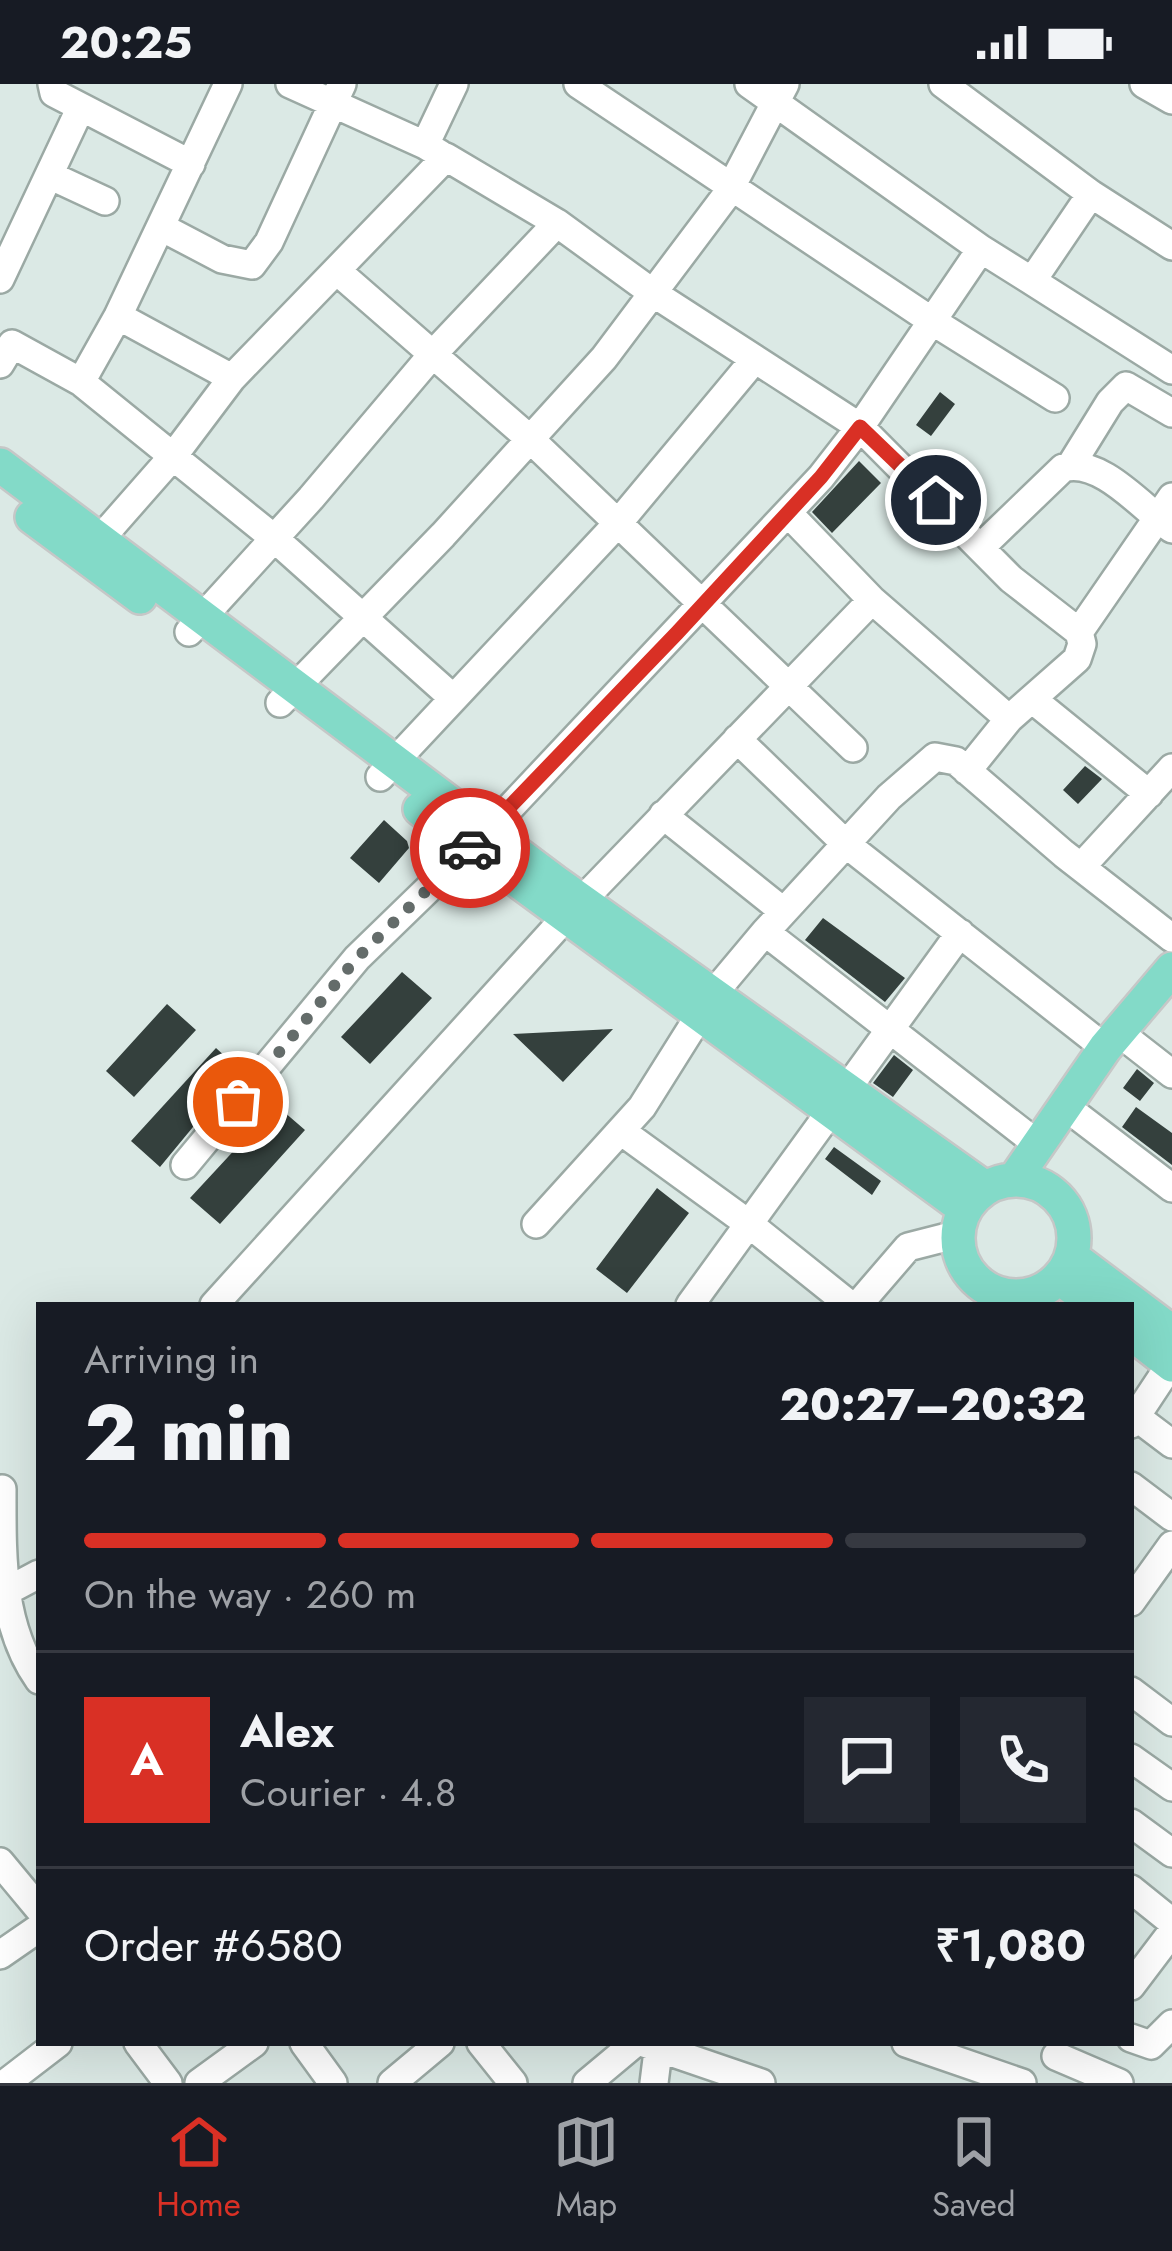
<!DOCTYPE html>
<meta charset="utf-8">
<style>
:root{--surface:#171b24;--page:#242831;--text:#f1f3f6;--muted:#9ea1a6;--line:#363941;--accent:#d93025}
body{margin:0;font-family:Jost,sans-serif;background:var(--page);color:var(--text);height:100vh;display:flex;flex-direction:column;font-size:45px;white-space:nowrap}
*{box-sizing:border-box;margin:0}
p{font-size:39px;color:var(--muted)}
.icon{flex:none;width:66px;height:66px;fill:none;stroke:currentColor;stroke-width:2;stroke-linecap:round;stroke-linejoin:round}
.map{position:relative;flex:1;overflow:hidden}
.drawer{position:absolute;left:36px;top:1218px;width:1098px;height:744px;display:flex;flex-direction:column;background:var(--surface);border-radius:0px;box-shadow:0 12px 48px #0002}
.drawer>*{flex:none}
.pin{position:absolute;display:grid;place-items:center;width:102px;height:102px;color:#fff;margin:-51px;border:6px solid #fff;border-radius:50%;box-shadow:0 3px 12px #0007}
.courier{position:absolute;display:grid;place-items:center;width:120px;height:120px;margin:-60px;border:9px solid #d93025;border-radius:50%;background:#fff;color:#222;box-shadow:0 3px 15px #0007}
.head em{font-style:normal;font-weight:800}
.head div{display:flex;flex-direction:column-reverse}
.head{display:flex;align-items:center;justify-content:space-between;height:204px;padding:0 48px}
h1{font-size:78px;font-weight:800;line-height:90px}
.bar{display:grid;grid-template-columns:repeat(4,1fr);gap:18px 12px;align-content:center;height:144px;padding:0 48px}
.bar i{height:15px;border-radius:9px;background:var(--line)}
.bar .current{background:var(--accent)}
.bar p{grid-column:span 4}
.line{display:flex;align-items:center;gap:30px;padding:0 48px;border-top:3px solid var(--line)}
.line div{flex:1}
.round{display:grid;place-items:center;flex:none;width:126px;height:126px;border-radius:0px;background:var(--page)}
.status{display:flex;justify-content:space-between;align-items:center;height:84px;padding:0 60px;background:var(--surface);direction:ltr}
.status svg{height:33px;fill:currentColor}
.menu{display:flex;justify-content:space-around;align-items:center;height:168px;border-top:3px solid var(--line);background:var(--surface);font-size:33px;color:var(--muted)}
.menu a{display:grid;justify-items:center;gap:6px}
.menu .current{color:var(--accent)}
.map>svg:first-child{display:block}
</style>
<div class="status"><b>20:25</b><svg viewBox="0 0 49 12"><path d="M0 12V9h3v3zM5 12V6h3v6zM10 12V3h3v9zM15 12V0h3v12zM26 1h20v11H26zM47 4h2v5h-2z"/></svg></div>
<div class="map">
<svg width="1172" height="1999" viewBox="0 0 1172 1999">
<rect width="100%" height="100%" fill="#dbe9e5"/>
<path fill="#34403d" d="M940 308 955 320 931 352 916 341Z
M859 377 881 399 832 449 812 428Z
M1085 682 1102 695 1078 720 1063 706Z
M384 736 407 757 409 764 379 799 350 774Z
M823 834 905 894 885 918 805 856Z
M402 888 432 914 370 980 341 953Z
M167 920 196 946 134 1013 106 987Z
M613 945 563 998 513 950Z
M216 964 240 986 160 1083 131 1057Z
M894 971 913 986 893 1013 873 999Z
M1137 985 1154 999 1140 1017 1123 1004Z
M276 1021 305 1046 220 1140 190 1114Z
M1136 1023 1172 1049V1081L1122 1043Z
M834 1063 881 1097 872 1111 825 1075Z
M657 1104 689 1129 627 1209 596 1185Z"/>
<g fill="none" stroke-linecap="round" stroke-linejoin="round">
<g stroke="#9ba9a4" stroke-width="32">
<path id="minor" d="M52 0 54 9 191 80
M290 0 425 61
M578 0 932 237 1055 314
M749 0 981 165
M943 0 1091 110 1172 162
M1144 0 1172 16
M440 70 425 61 454 0
M49 91 105 117
M161 143 222 175 252 181 269 158 342 0
M337 187 530 355 853 664
M0 195 80 25
M1032 197 1172 286
M118 232 232 294
M0 280 12 260 81 298 118 232 228 0
M81 298 275 455 453 614
M1071 381 1110 318 1126 302 1172 329
M788 429 872 516 1009 635
M981 463 1063 384C1101 373 1143 425 1172 445
M87 470 174 371 232 294 446 73 557 139 653 209 860 343 1011 495 1079 548 1082 560 1077 575 1009 635 967 687
M189 548 311 414 432 271 557 139
M1079 548 1172 413
M1032 615 1149 710
M280 619 443 451 604 274 728 109 785 0
M737 655 846 760 1105 964
M380 693 619 438 755 275
M663 731 783 827
M1081 783 1172 684
M765 848 1036 1059
M1131 958 1172 990
M1079 1033 1172 1104
M621 1047 749 1140 850 1221
M185 1081 357 874 488 747 821 393 860 343 981 165 1032 197 1091 110
M536 1140 642 1023 713 910 765 848 889 713 935 673 956 677 1064 770 1172 854
M214 1221 565 834 872 516
M690 1221 960 849
M858 1221 908 1163 955 1151
M1029 1221 1033 1211
M1131 1329 1172 1360
M1131 1340 1172 1278
M1131 1402 1172 1433
M2 1405C2 1470 0 1541 39 1596
M0 1506 7 1507 39 1490
M1131 1518 1172 1461
M1131 1607 1172 1638
M1131 1674 1172 1703
M1131 1739 1172 1769
M0 1778 39 1825
M1131 1805 1172 1838
M0 1871 39 1844
M1131 1902 1172 1848
M1131 1954 1151 1961 1172 1940
M138 1959 168 1999
M304 1959 333 1999
M481 1959 513 1999
M644 1959 761 1999
M906 1959 1022 1999
M1056 1972 1119 1999
M6 1999 58 1959
M199 1999 254 1959
M392 1999 440 1959
M587 1999 635 1959
M654 1999 659 1959"/>
</g>
<g stroke="#c6c7c7" stroke-width="38">
<path id="major" d="M0 381 555 798 985 1104
M32 433 140 513
M420 725 965 1125
M958 1154a58 58 0 1 1 116 0a58 58 0 1 1-116 0Z
M1014 1096 1105 964 1172 885
M1072 1173 1172 1248
M1059 1193 1095 1221
M1131 1249 1172 1281"/>
</g>
<use href="#minor" stroke="#fff" stroke-width="27"/>
<use href="#major" stroke="#83dac8" stroke-width="33"/>
</g>
<g fill="none" stroke-linecap="round" stroke-linejoin="round">
<path stroke="#646c6a" stroke-width="12" stroke-dasharray="0 21.6" d="M238 1018 357 874 470 764"/>
<path stroke="#d93025" stroke-width="15" d="M470 764 677 549 821 393 860 343 936 416"/>
</g>
</svg>
<div class="pin" style="left:238px;top:1018px;background:#ea580c"><svg class="icon" aria-label="bag" viewBox="0 0 24 24"><path d="M5 8h14l-1 12H6zM9 8a3 3 0 0 1 6 0"/></svg></div>
<div class="pin" style="left:936px;top:416px;background:#1f2937"><svg class="icon" aria-label="home" viewBox="0 0 24 24"><path d="M3 11l9-7 9 7M6 9v11h12V9"/></svg></div>
<div class="courier" style="left:470px;top:764px"><svg class="icon" aria-label="car" viewBox="0 0 24 24"><path d="M5 17H2v-5l4-1 3-4h7l3 4 3 1v5h-3M9 17h6M6 11h13"/><circle cx="7" cy="17" r="2"/><circle cx="17" cy="17" r="2"/></svg></div>
<section class="drawer">
<div class="head"><div><h1>2 min</h1><p>Arriving in</p></div><em>20:27–20:32</em></div>
<div class="bar"><i class="current"></i><i class="current"></i><i class="current"></i><i></i><p>On the way · 260 m</p></div>
<div class="line" style="height:216px"><b class="round" style="background:var(--accent);color:#fff">A</b><div><b>Alex</b><p>Courier · 4.8</p></div><a class="round"><svg class="icon" aria-label="chat" viewBox="0 0 24 24"><path d="M4 5h16v11H9l-5 4z"/></svg></a><a class="round"><svg class="icon" aria-label="phone" viewBox="0 0 24 24"><path d="M5 4h4l2 5-3 2q2 4 5 5l2-3 5 2v4C11 20 4 13 5 4z"/></svg></a></div>
<div class="line" style="height:156px"><div>Order #6580</div><b>₹1,080</b></div>
</section>
</div>
<nav class="menu">
<a class="current"><svg class="icon" aria-label="home" viewBox="0 0 24 24"><path d="M3 11l9-7 9 7M6 9v11h12V9"/></svg>Home</a>
<a><svg class="icon" aria-label="map" viewBox="0 0 24 24"><path d="M3 6l6-2 6 2 6-2v14l-6 2-6-2-6 2zM9 4v14M15 6v14"/></svg>Map</a>
<a><svg class="icon" aria-label="saved" viewBox="0 0 24 24"><path d="M7 4h10v16l-5-4-5 4z"/></svg>Saved</a>
</nav>
